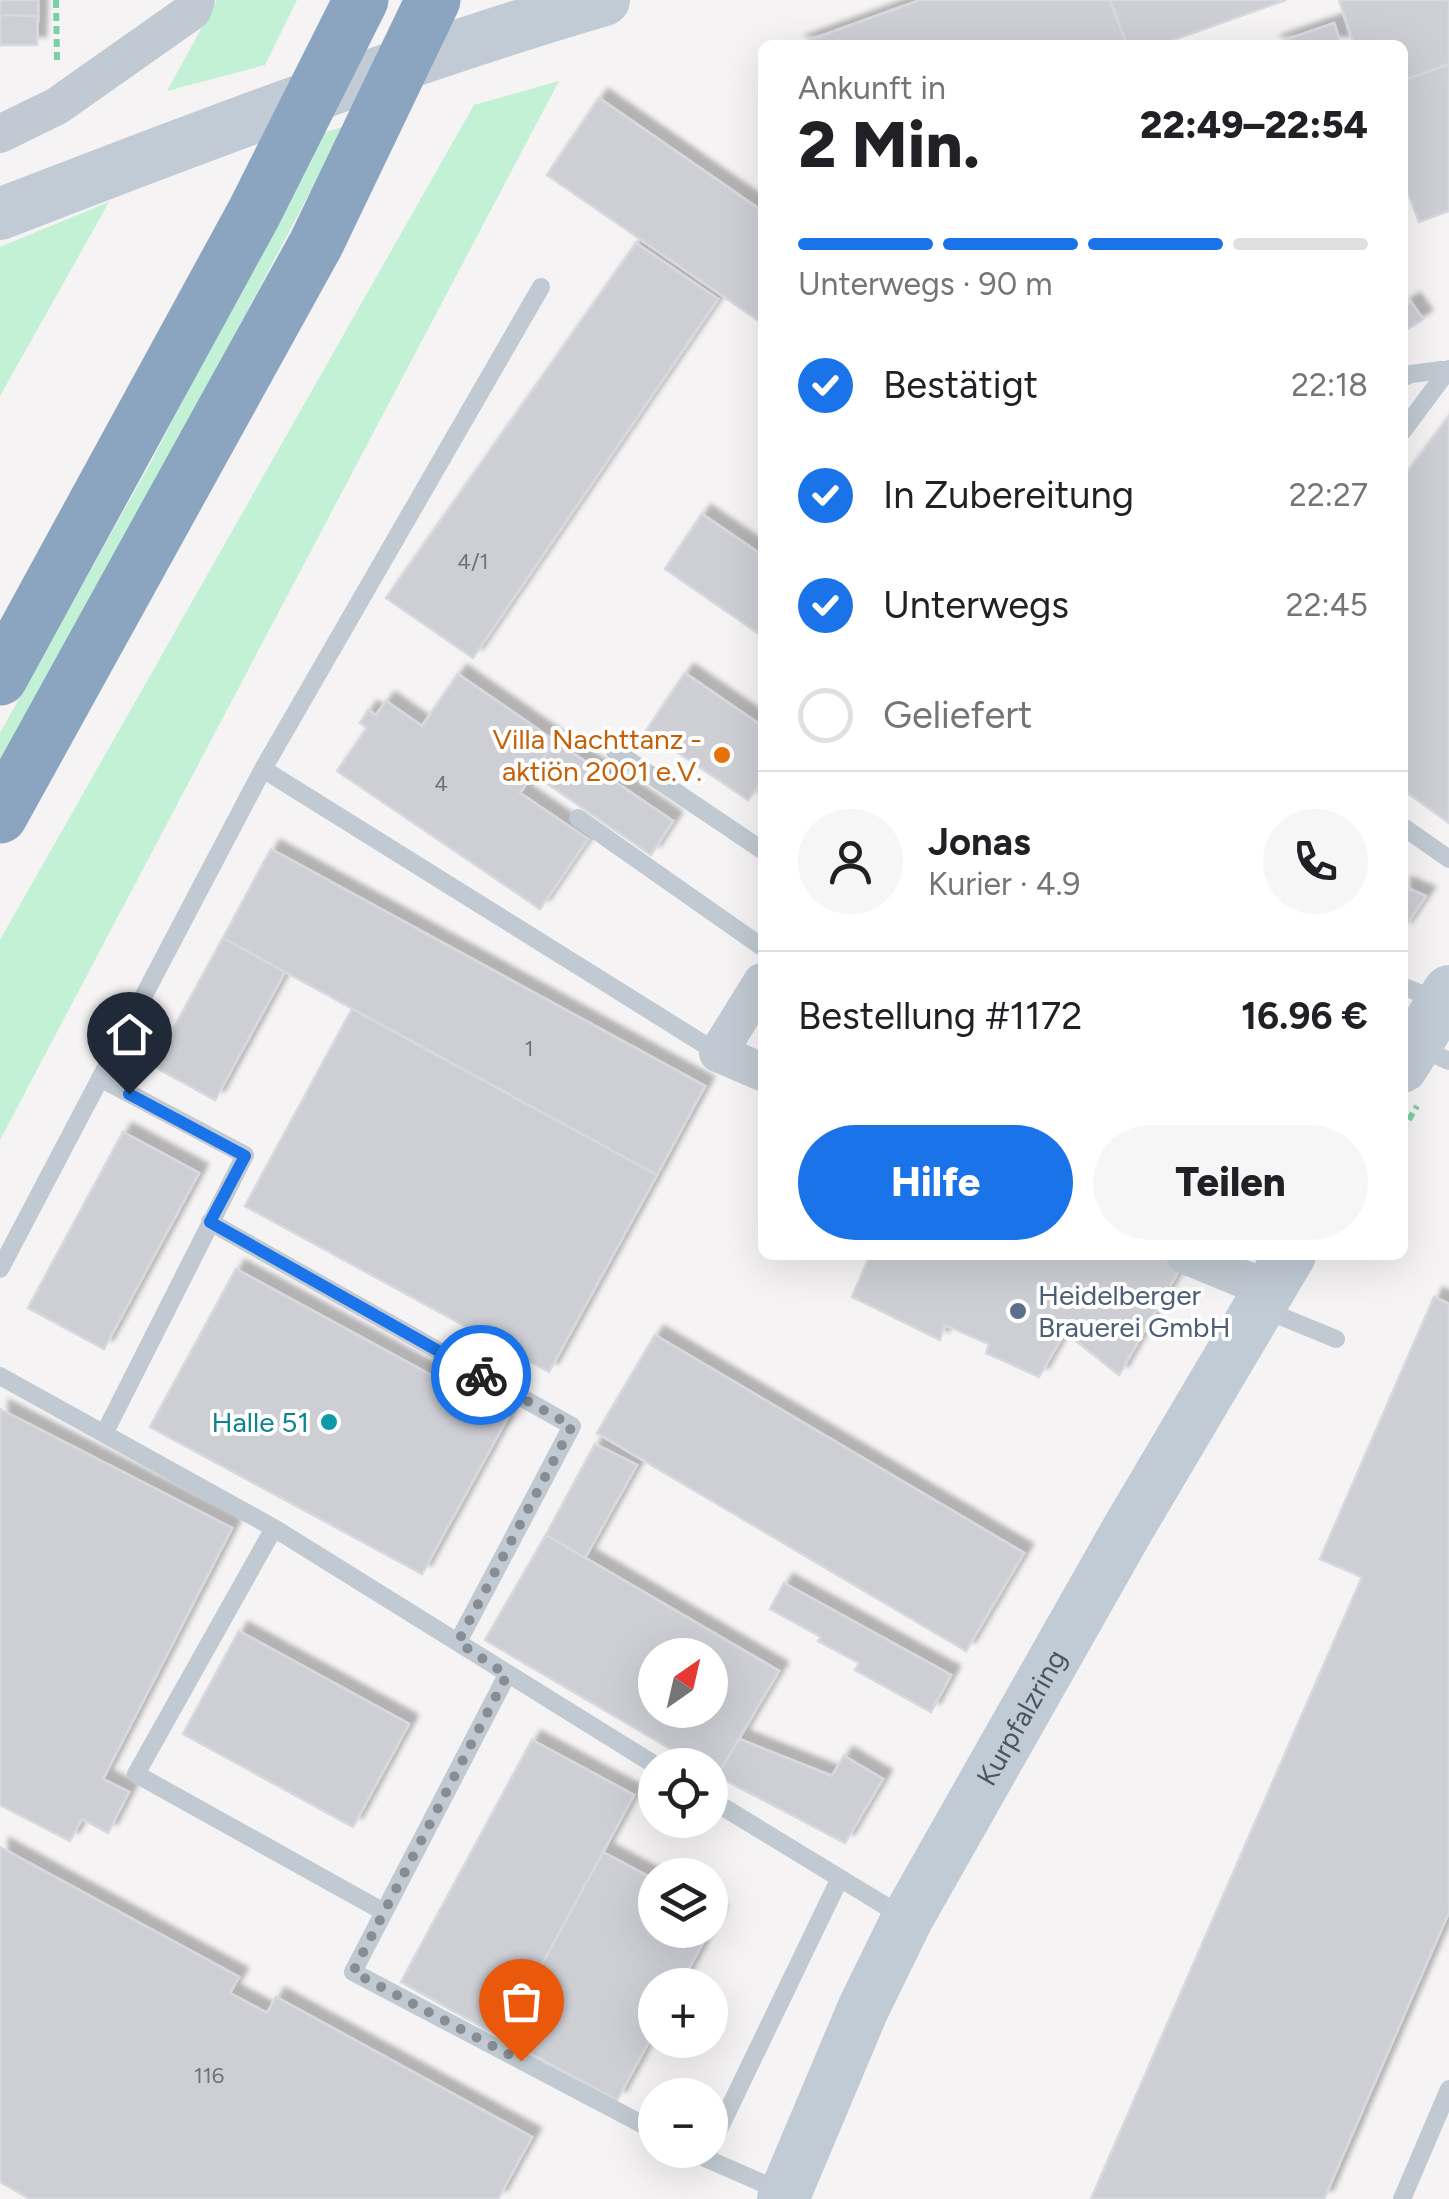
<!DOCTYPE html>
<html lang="de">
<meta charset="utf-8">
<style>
:root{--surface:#fff;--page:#f6f6f6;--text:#202124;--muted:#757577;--line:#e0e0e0;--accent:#1a73e8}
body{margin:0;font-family:Figtree,sans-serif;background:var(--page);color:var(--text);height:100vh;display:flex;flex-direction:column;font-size:38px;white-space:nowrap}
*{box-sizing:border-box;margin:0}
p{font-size:32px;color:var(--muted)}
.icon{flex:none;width:55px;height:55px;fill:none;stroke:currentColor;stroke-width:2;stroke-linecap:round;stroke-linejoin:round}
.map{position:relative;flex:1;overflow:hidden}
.details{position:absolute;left:758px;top:40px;width:650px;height:1220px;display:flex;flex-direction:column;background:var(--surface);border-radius:15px;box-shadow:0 10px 40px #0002}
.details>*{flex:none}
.needle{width:65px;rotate:34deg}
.tools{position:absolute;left:638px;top:1638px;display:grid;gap:20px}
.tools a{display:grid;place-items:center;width:90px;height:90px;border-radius:50%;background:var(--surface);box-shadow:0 10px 40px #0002;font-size:50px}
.pin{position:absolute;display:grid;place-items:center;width:85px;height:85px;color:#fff;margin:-102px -42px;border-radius:50% 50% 50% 0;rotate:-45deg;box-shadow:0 0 10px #0007}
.pin .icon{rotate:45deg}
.courier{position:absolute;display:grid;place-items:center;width:100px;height:100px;margin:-50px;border:8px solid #1a73e8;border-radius:50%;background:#fff;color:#222;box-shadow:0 2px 12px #0007}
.headline em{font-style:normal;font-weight:800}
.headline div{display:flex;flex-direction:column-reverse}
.headline{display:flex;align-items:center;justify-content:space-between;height:170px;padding:0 40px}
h1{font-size:65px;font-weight:800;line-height:75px}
.bar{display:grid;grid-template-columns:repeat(4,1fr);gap:15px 10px;align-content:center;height:120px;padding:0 40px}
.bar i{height:12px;border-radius:8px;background:var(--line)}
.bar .current{background:var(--accent)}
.bar p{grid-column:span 4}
.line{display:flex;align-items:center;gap:25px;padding:0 40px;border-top:2px solid var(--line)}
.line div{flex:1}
.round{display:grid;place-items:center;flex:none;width:105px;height:105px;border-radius:52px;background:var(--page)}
ol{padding:0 40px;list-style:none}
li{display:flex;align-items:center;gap:30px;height:110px}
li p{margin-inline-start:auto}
li .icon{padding:10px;border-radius:50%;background:var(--accent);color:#fff;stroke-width:4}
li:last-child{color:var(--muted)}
li i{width:55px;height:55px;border:5px solid var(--line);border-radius:50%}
.cta{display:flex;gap:20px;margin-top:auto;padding:20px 40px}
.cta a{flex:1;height:115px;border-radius:60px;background:var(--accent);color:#fff;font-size:40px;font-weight:800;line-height:115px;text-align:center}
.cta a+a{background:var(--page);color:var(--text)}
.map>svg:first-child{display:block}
</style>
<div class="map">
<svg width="1449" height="2199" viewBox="0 0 1449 2199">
<defs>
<filter id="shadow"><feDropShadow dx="9" dy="-9" stdDeviation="2.5" flood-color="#0004"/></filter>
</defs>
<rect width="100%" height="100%" fill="#f5f3f3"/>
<path fill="#c3f1d5" d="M217 0H297L265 65 167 91Z
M559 81 0 1140V940L474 105Z
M345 126 165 466 0 762V733L152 460 323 133Z
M109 202 0 396V247Z"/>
<path fill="#cdcfd5" stroke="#d7d9de" stroke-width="2.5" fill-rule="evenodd" filter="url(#shadow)" d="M0 0H38V16L0 15Z
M920 0H1110L1127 45H796Z
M1110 0H1286L1159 45H1127Z
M1339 0H1449V64L1402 81V45H1354Z
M0 15 38 16 37 45H0Z
M1334 23 1341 45H1271Z
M1449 64V211L1419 222 1402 178V81Z
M599 98 762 211V323L547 175Z
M636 243 718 299 473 658 386 598Z
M1411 302 1423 319 1402 333V308Z
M1449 416V823L1402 789V479Z
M702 514 762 555V636L665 569Z
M685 673 762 726V780L748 800 646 731Z
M458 674 555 741 520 793 588 839 540 909 337 771 367 728 360 723 368 710 376 715 386 701 422 726Z
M555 741 673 821 651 855 533 774Z
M271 849 705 1086 657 1175 223 938Z
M1402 886 1426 896 1402 931Z
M223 938 285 972 215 1100 153 1066Z
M352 1009 657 1175 549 1372 245 1206Z
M123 1132 199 1173 104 1349 28 1308Z
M870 1255H1154L1181 1267 1119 1375 1065 1332 1039 1377 986 1353 989 1344 945 1325 940 1340 852 1297Z
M236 1269 508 1417 422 1574 150 1427Z
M1434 1297 1449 1304V1912L1324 2199H1091L1362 1577 1320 1559Z
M655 1335 1024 1553 966 1651 597 1433Z
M0 1409 232 1528 103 1779 129 1792 108 1833 82 1819 70 1841 0 1805Z
M595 1444 637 1465 585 1558 546 1535Z
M546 1535 779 1671 717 1776 710 1772V1765H698L485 1640ZM655 1655H710V1710H655Z
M784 1583 951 1675 931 1712 855 1670 859 1663 818 1641 821 1637 770 1609Z
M239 1631 409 1724 353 1827 183 1734Z
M739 1739 832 1776 844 1756 883 1779 845 1843 717 1776Z
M532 1740 634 1795 502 2038 401 1982Z
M0 1847 239 1977 230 1993 267 2013 276 1997 532 2137 498 2199H30L0 2182Z
M603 1852 655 1880V1930H710V1910L718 1915 680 1985H655V2031L617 2100 502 2038Z"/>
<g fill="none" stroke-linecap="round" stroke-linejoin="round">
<path stroke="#7ad0a6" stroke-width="6" stroke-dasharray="8 5" stroke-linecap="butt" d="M56 0 57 60
M1402 1131 1417 1106"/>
<path stroke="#c1cad2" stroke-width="18" d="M1402 378 1411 374 1449 369
M1402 432 1449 369
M615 751 762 850
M263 769 718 1053
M578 818 762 947
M1402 826 1449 859
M1402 986 1437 1000
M1418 1047 1449 1061
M100 1078 245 1155 105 1432
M210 1222 572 1426 458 1642
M0 1269 263 769 541 287
M1263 1309 1336 1339
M0 1376 274 1528 655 1765
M274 1528 136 1774 384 1912
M507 1675 353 1972 655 2131
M710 1799 902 1916
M710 2148 840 1878
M705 2158 783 2192
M1402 2199 1449 2089"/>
<path stroke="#c1cad2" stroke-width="38" d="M0 134 57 106 192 11 196 0
M762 982 718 1053 762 1072
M1185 1255 1270 1290"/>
<g stroke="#c1cbd6" stroke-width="52">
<path d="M0 214C199 137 400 60 604 0"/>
<path d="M1402 1067 1449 991"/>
<path id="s1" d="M783 2199 863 2009 907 1919 1129 1527 1290 1255"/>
</g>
<path stroke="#8ba5c1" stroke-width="55" d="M0 678 254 213 361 0
M0 816 316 244 433 0"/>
</g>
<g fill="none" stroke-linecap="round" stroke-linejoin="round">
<path stroke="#868d94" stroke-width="10" stroke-dasharray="0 18" d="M481 1375 572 1426 458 1642 507 1675 353 1972 521 2061"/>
<path stroke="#1a73e8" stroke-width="12" d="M129 1094 245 1156 210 1222 481 1375"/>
</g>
<circle fill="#e8710a" stroke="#fff" stroke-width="4" cx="722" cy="755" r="10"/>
<circle fill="#5c6f8a" stroke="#fff" stroke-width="4" cx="1018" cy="1311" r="10"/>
<circle fill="#0f9aa8" stroke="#fff" stroke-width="4" cx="329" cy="1422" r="10"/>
<g text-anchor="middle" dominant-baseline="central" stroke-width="8" stroke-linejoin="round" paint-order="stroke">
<g font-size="22" fill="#6b747e">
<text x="473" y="561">4/1</text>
<text x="441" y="783">4</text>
<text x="529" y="1048">1</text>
<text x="209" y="2075">116</text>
</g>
<g font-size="28" fill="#c56008" stroke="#fff" text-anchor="end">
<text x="702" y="739">Villa Nachttanz -<tspan x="702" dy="32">aktiön 2001 e.V.</tspan></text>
</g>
<g font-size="28" fill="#4e5e75" stroke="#fff" text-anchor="start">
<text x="1038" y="1295">Heidelberger<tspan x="1038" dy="32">Brauerei GmbH</tspan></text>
</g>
<g font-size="28" fill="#0d838f" stroke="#fff" text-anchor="end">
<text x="309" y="1422">Halle 51</text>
</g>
<g font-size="28" fill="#4a5661" stroke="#fff">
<text stroke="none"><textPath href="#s1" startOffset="538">Kurpfalzring</textPath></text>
</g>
</g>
</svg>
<div class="tools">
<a><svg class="needle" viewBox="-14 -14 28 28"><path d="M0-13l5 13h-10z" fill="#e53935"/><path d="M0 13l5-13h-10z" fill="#757577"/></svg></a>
<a><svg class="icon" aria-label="locate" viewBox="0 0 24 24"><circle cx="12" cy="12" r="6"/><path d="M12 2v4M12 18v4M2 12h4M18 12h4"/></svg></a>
<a><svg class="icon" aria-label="layers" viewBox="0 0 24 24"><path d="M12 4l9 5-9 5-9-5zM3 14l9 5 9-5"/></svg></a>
<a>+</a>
<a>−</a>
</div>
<div class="pin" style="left:521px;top:2061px;background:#ea580c"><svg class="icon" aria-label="bag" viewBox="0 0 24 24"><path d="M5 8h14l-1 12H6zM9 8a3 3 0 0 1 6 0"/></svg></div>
<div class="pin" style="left:129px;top:1094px;background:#1f2937"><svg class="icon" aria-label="home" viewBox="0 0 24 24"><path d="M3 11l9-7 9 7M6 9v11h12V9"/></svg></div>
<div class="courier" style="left:481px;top:1375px"><svg class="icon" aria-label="bike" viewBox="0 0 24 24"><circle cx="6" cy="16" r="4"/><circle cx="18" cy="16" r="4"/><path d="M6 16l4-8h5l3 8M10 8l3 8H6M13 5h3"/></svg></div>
<section class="details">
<div class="headline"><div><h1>2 Min.</h1><p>Ankunft in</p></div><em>22:49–22:54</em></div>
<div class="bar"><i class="current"></i><i class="current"></i><i class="current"></i><i></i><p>Unterwegs · 90 m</p></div>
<ol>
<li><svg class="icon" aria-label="check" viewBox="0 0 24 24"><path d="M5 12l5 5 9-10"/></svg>Bestätigt<p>22:18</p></li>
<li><svg class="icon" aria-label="check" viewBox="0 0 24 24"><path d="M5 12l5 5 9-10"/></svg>In Zubereitung<p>22:27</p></li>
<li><svg class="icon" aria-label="check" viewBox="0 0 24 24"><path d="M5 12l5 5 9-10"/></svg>Unterwegs<p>22:45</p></li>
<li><i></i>Geliefert</li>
</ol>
<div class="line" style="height:180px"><a class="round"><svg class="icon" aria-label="person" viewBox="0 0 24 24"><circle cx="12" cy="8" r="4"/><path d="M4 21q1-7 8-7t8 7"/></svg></a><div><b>Jonas</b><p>Kurier · 4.9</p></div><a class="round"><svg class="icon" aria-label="phone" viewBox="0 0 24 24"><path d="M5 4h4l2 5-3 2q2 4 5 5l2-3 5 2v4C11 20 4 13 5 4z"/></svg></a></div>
<div class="line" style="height:130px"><div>Bestellung #1172</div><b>16.96 €</b></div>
<div class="cta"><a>Hilfe</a><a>Teilen</a></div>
</section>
</div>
